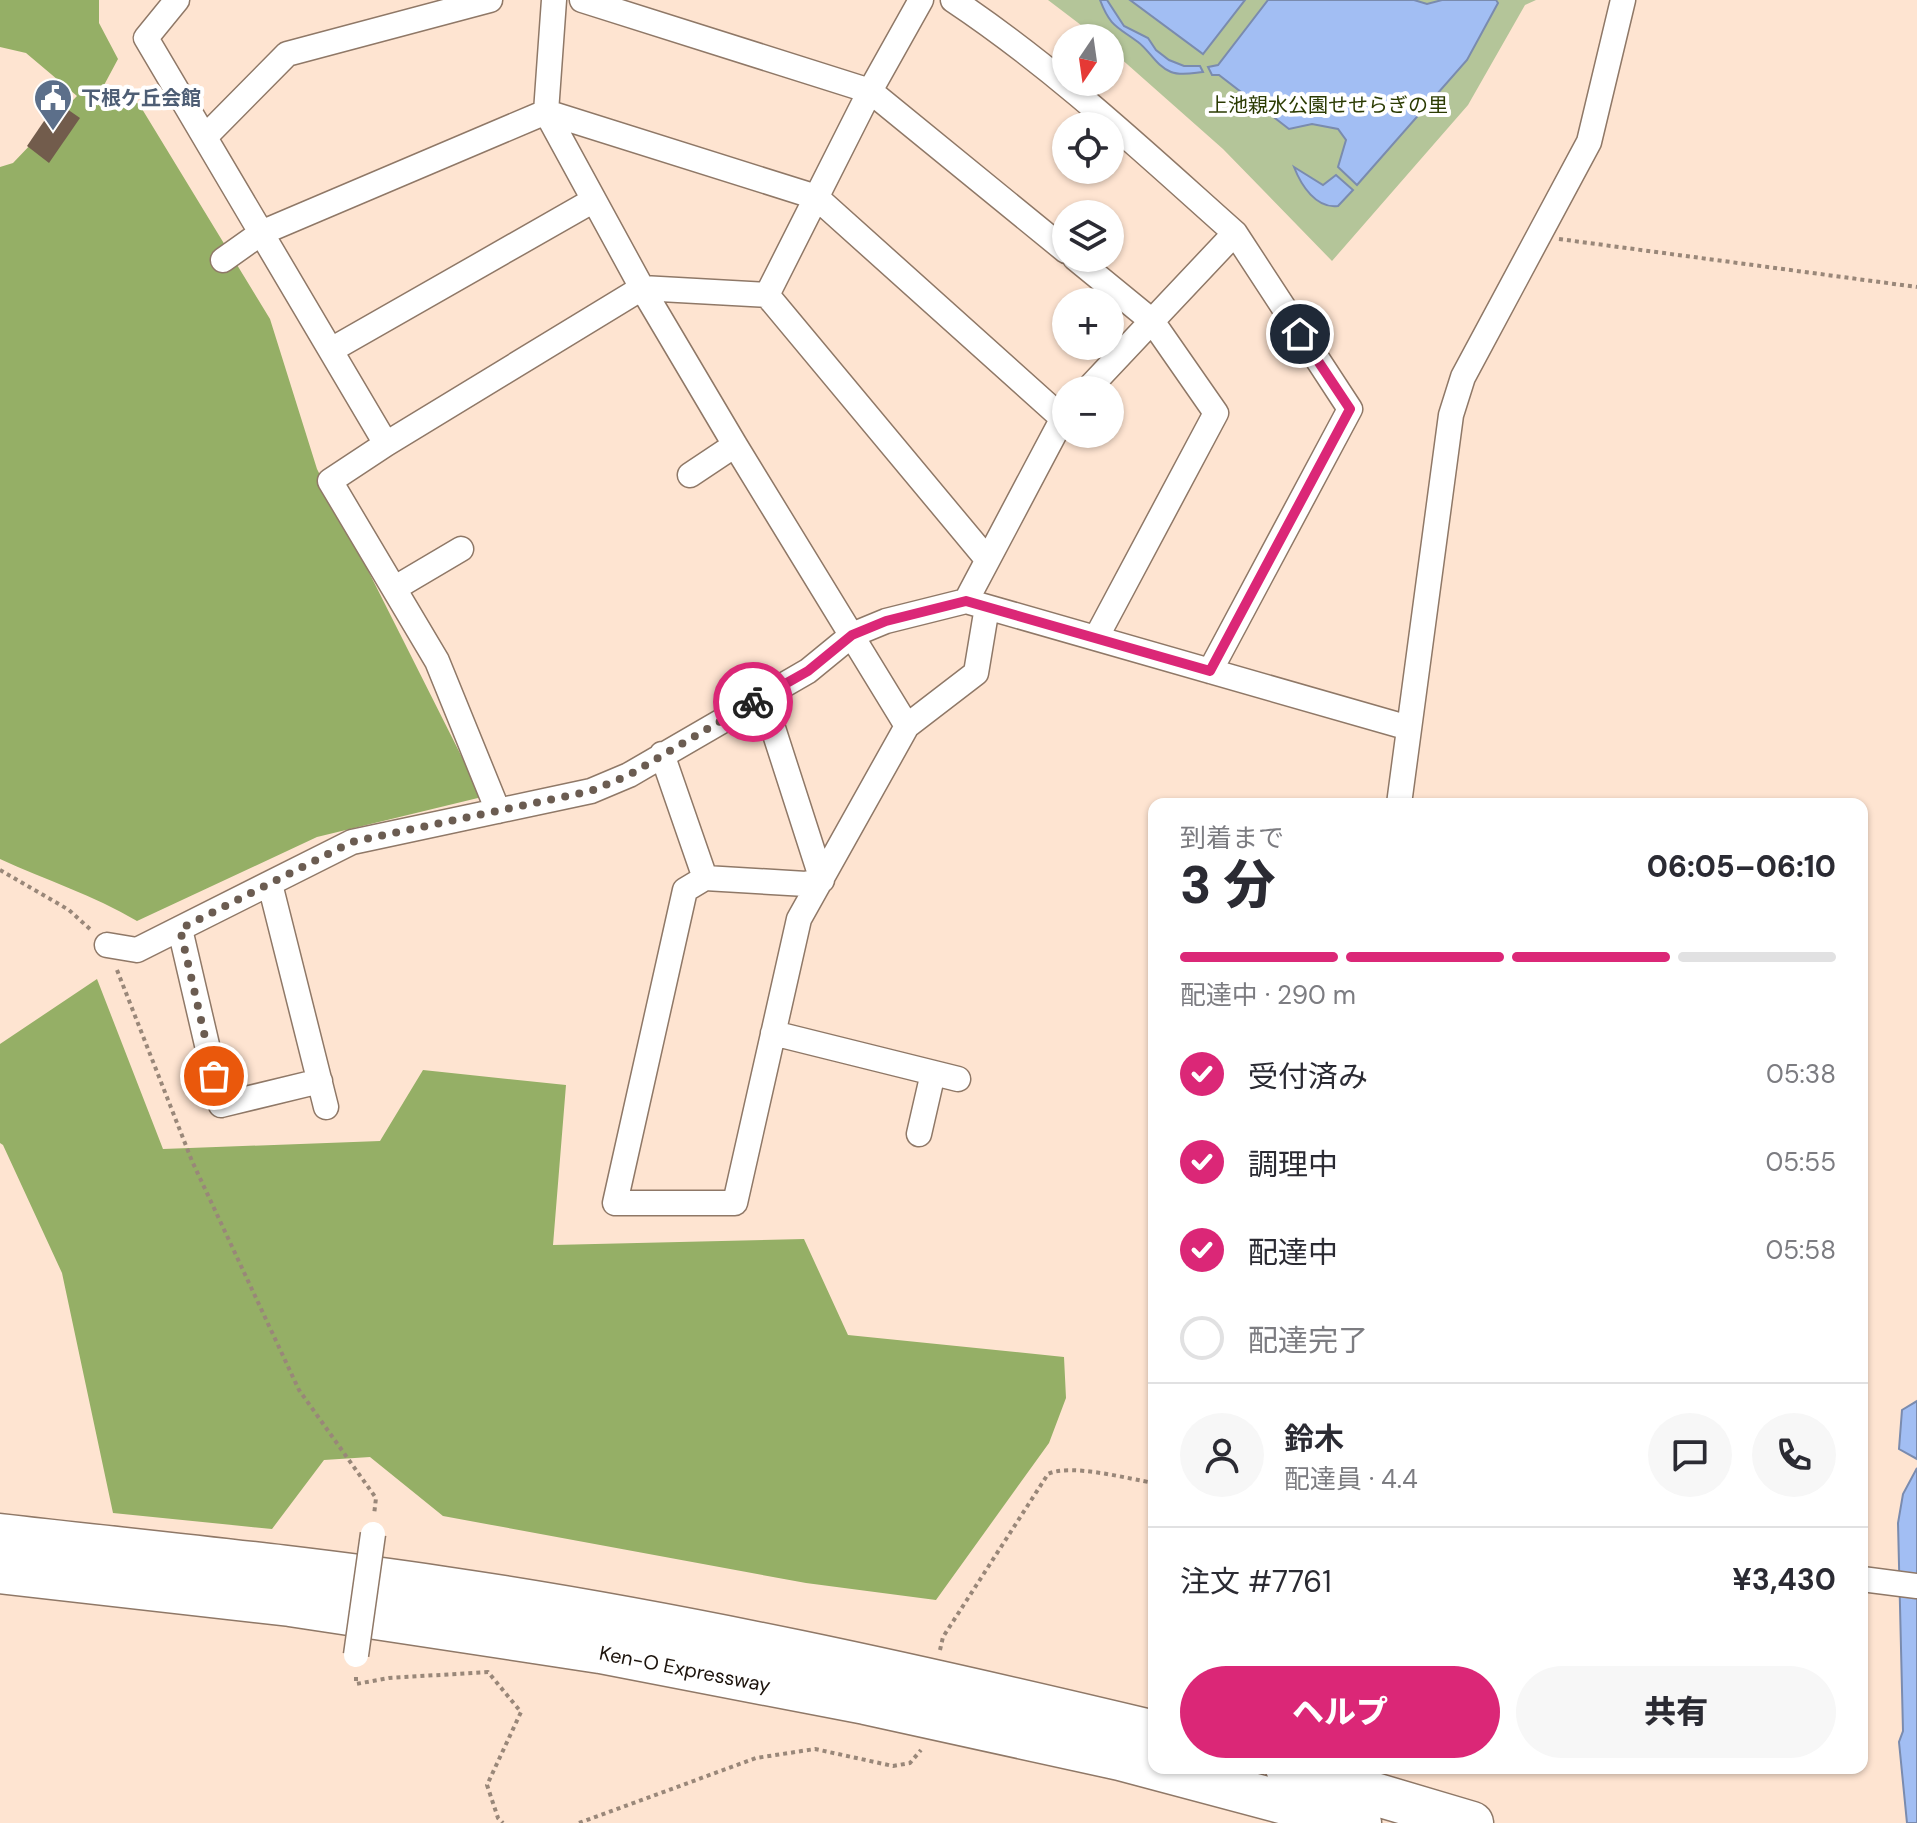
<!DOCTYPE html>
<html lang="ja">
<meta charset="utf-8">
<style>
:root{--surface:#fff;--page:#f7f7f7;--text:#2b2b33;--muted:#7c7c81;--line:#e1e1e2;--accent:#db2777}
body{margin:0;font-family:"DM Sans","Noto Sans JP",sans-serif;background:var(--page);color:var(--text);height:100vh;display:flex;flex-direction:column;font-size:30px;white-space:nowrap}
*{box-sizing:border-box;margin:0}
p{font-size:26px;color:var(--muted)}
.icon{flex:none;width:44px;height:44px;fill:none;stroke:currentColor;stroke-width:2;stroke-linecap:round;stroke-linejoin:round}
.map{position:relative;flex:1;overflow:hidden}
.drawer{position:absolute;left:1148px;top:798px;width:720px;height:976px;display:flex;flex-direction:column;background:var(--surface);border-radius:16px;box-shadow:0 2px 6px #0004}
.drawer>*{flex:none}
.needle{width:52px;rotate:193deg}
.tools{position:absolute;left:1052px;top:24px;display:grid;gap:16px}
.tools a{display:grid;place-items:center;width:72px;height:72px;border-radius:50%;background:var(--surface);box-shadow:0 2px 6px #0004;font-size:40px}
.pin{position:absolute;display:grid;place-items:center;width:68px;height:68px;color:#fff;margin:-34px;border:4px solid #fff;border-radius:50%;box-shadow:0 2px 8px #0007}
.courier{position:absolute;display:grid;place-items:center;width:80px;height:80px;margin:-40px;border:6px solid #db2777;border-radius:50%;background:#fff;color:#222;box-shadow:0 2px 10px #0007}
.overview em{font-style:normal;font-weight:800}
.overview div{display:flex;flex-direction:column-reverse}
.overview{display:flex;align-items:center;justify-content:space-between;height:136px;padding:0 32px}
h1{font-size:52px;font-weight:800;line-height:60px}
.bar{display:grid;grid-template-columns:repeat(4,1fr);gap:12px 8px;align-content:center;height:96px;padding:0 32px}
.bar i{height:10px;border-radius:6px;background:var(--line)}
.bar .active{background:var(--accent)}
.bar p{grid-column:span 4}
.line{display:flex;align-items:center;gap:20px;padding:0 32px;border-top:2px solid var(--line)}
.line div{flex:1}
.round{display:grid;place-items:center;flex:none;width:84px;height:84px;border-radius:42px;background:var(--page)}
ol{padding:0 32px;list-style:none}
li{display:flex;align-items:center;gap:24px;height:88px}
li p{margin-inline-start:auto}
li .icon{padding:8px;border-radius:50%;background:var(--accent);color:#fff;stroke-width:4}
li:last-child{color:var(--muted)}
li i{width:44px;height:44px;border:4px solid var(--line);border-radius:50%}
.cta{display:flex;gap:16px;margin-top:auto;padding:16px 32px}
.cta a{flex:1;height:92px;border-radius:48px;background:var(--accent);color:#fff;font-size:32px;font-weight:800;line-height:92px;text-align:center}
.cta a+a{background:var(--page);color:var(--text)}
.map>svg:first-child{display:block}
</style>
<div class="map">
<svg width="1917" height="1823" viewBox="0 0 1917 1823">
<rect width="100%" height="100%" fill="#fee4d1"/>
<path fill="#b4c599" d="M1048 0H1536L1525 5 1468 105 1332 261 1223 149 1110 49V38H1098Z"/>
<path fill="#95af66" d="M0 0H99V23L118 59 103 87 139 104 270 319 317 469 482 797 317 837 137 921C93 895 46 880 0 859V167L13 163 77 96 26 53 0 47Z
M97 979 163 1149 380 1141 423 1070 566 1085 553 1245 804 1239 848 1335 1064 1357 1066 1398 1049 1443 936 1600 806 1583 443 1516 370 1457 324 1460 272 1529 113 1513 62 1273 3 1145 0 1143V1044Z"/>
<path fill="#a2bef3" stroke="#7a8bae" stroke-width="2" d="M1100 0H1107L1124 26 1148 38 1156 50 1169 60 1184 66H1200L1203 72C1193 73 1181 76 1171 72 1156 66 1150 51 1138 42 1116 26 1110 26 1100 0Z
M1130 0H1245L1203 54Z
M1268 0H1414L1427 4 1442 0H1496L1498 3 1467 60 1357 185 1338 167 1346 140 1338 129 1312 124 1289 129 1219 75H1212L1208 67 1218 65Z
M1294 167 1323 185 1336 175 1353 190 1338 206C1316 209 1301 185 1294 167Z
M1917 1401V1459L1899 1449 1902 1410Z
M1917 1468V1823H1907L1899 1742 1903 1731 1898 1523 1903 1494Z"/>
<path fill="#725c4c" d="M57 102 80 118 49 163 27 146Z"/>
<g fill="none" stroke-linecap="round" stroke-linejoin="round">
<g stroke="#8f7867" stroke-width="27">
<path id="street" d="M177 0 146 38 386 444
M554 0 546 112 642 288 735 445 907 726
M582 0 870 91 1066 251
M953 0C1055 68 1144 152 1235 233L1087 390
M205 137 287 54 490 0
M1075 258 1152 321 1216 413 1096 638
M223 260 261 233 546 112 816 197 1061 417
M767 295 870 91 921 0
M331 350 594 200
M690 475 735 445
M395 588 461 549
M966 601 1066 412
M1210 671 1350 409 1235 233
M662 754 705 878 685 890 615 1203H735L799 919 907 726 976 673 987 607
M1399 804 1451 415 1463 377 1589 142 1623 0
M498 811 437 661 330 481 386 444 642 288 767 295 987 559
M705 878 806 884 822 880 763 697
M270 884 326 1107
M180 929 221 1105 320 1081
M107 945 137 950 352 842 591 791 629 775 808 671 852 635 886 621 966 601 1409 728
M773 1033 958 1079
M919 1134 933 1073
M1862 1579 1917 1586"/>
</g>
<g stroke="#8f7867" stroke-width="45">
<path id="highway" d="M0 1535C148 1552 297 1566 444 1588 683 1623 919 1676 1154 1732
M0 1572 290 1605 600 1652 865 1703 1120 1759 1360 1823
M1287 1768 1472 1823"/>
</g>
<path stroke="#998779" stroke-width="4" stroke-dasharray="4 4" stroke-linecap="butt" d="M1559 239 1917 287
M0 870 69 910 91 930
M117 970 192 1161 299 1390 376 1498 374 1515
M940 1650 943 1637 1048 1474C1070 1463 1129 1479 1154 1483
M356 1677V1684L389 1678 488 1672 521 1712 487 1785 498 1818 503 1823
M579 1823 756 1758 815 1749 893 1766 910 1763 921 1750"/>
<use href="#street" stroke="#fff" stroke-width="24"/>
<use href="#highway" stroke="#fff" stroke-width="42"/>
<g stroke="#8f7867" stroke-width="27" stroke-linecap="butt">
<path id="street-bridge" d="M356 1655 373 1534"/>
</g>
<use href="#street-bridge" stroke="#fff" stroke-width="24"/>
</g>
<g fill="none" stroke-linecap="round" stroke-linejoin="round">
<path stroke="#6b5c51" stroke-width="8" stroke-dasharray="0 14.4" d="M214 1076 180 929 352 842 591 791 629 775 753 702"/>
<path stroke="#db2777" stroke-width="10" d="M753 702 808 671 852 635 886 621 966 601 1210 671 1350 409 1300 334"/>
</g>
<defs>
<g id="civic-pin" transform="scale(2)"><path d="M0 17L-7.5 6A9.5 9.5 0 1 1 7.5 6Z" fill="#5c6f8a" stroke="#fff"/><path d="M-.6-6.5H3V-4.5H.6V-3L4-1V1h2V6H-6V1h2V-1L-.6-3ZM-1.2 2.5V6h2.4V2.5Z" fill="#fff"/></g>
</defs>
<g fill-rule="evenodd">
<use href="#civic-pin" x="53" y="98"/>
</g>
<g text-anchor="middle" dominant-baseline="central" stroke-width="8" stroke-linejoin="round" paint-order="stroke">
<g font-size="20" font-weight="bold" fill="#4e5e75" stroke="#fff" text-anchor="start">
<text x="81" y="98">下根ケ丘会館</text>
</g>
<g font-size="20" fill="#2b3b02" stroke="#fff">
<text x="1328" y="105">上池親水公園せせらぎの里</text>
</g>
<g font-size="20" fill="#1c130c" stroke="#fff">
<text transform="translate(685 1669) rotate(11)">Ken-O Expressway</text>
</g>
</g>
</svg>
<div class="tools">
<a><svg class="needle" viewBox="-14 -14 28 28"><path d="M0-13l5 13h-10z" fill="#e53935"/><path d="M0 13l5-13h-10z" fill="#7c7c81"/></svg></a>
<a><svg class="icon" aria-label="locate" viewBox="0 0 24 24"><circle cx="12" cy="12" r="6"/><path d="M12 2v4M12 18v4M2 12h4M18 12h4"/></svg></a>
<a><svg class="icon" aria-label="layers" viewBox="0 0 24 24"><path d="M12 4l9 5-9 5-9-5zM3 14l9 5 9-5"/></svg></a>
<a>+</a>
<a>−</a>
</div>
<div class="pin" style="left:214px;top:1076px;background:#ea580c"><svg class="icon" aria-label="bag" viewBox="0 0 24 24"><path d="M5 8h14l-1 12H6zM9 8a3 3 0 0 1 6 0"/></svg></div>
<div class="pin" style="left:1300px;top:334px;background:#1f2937"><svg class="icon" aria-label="home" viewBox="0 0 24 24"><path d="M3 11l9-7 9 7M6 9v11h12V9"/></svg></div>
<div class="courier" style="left:753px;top:702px"><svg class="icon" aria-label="bike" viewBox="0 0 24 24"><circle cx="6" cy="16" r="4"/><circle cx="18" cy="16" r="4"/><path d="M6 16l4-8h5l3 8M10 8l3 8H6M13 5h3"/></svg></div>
<section class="drawer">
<div class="overview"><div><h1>3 分</h1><p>到着まで</p></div><em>06:05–06:10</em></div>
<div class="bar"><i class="active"></i><i class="active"></i><i class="active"></i><i></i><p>配達中 · 290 m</p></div>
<ol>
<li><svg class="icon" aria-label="check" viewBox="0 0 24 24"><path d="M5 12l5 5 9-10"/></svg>受付済み<p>05:38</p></li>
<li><svg class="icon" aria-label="check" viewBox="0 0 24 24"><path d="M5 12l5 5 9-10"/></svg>調理中<p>05:55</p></li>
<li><svg class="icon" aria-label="check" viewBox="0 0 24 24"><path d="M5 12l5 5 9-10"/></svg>配達中<p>05:58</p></li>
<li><i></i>配達完了</li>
</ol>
<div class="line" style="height:144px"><a class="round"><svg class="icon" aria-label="person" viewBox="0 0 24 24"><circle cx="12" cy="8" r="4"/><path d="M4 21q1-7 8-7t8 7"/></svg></a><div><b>鈴木</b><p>配達員 · 4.4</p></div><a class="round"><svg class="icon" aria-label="chat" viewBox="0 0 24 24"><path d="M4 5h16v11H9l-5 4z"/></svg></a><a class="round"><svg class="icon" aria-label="phone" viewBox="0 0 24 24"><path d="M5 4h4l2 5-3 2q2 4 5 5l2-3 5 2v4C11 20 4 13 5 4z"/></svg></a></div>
<div class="line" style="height:104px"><div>注文 #7761</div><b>¥3,430</b></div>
<div class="cta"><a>ヘルプ</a><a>共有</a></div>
</section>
</div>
